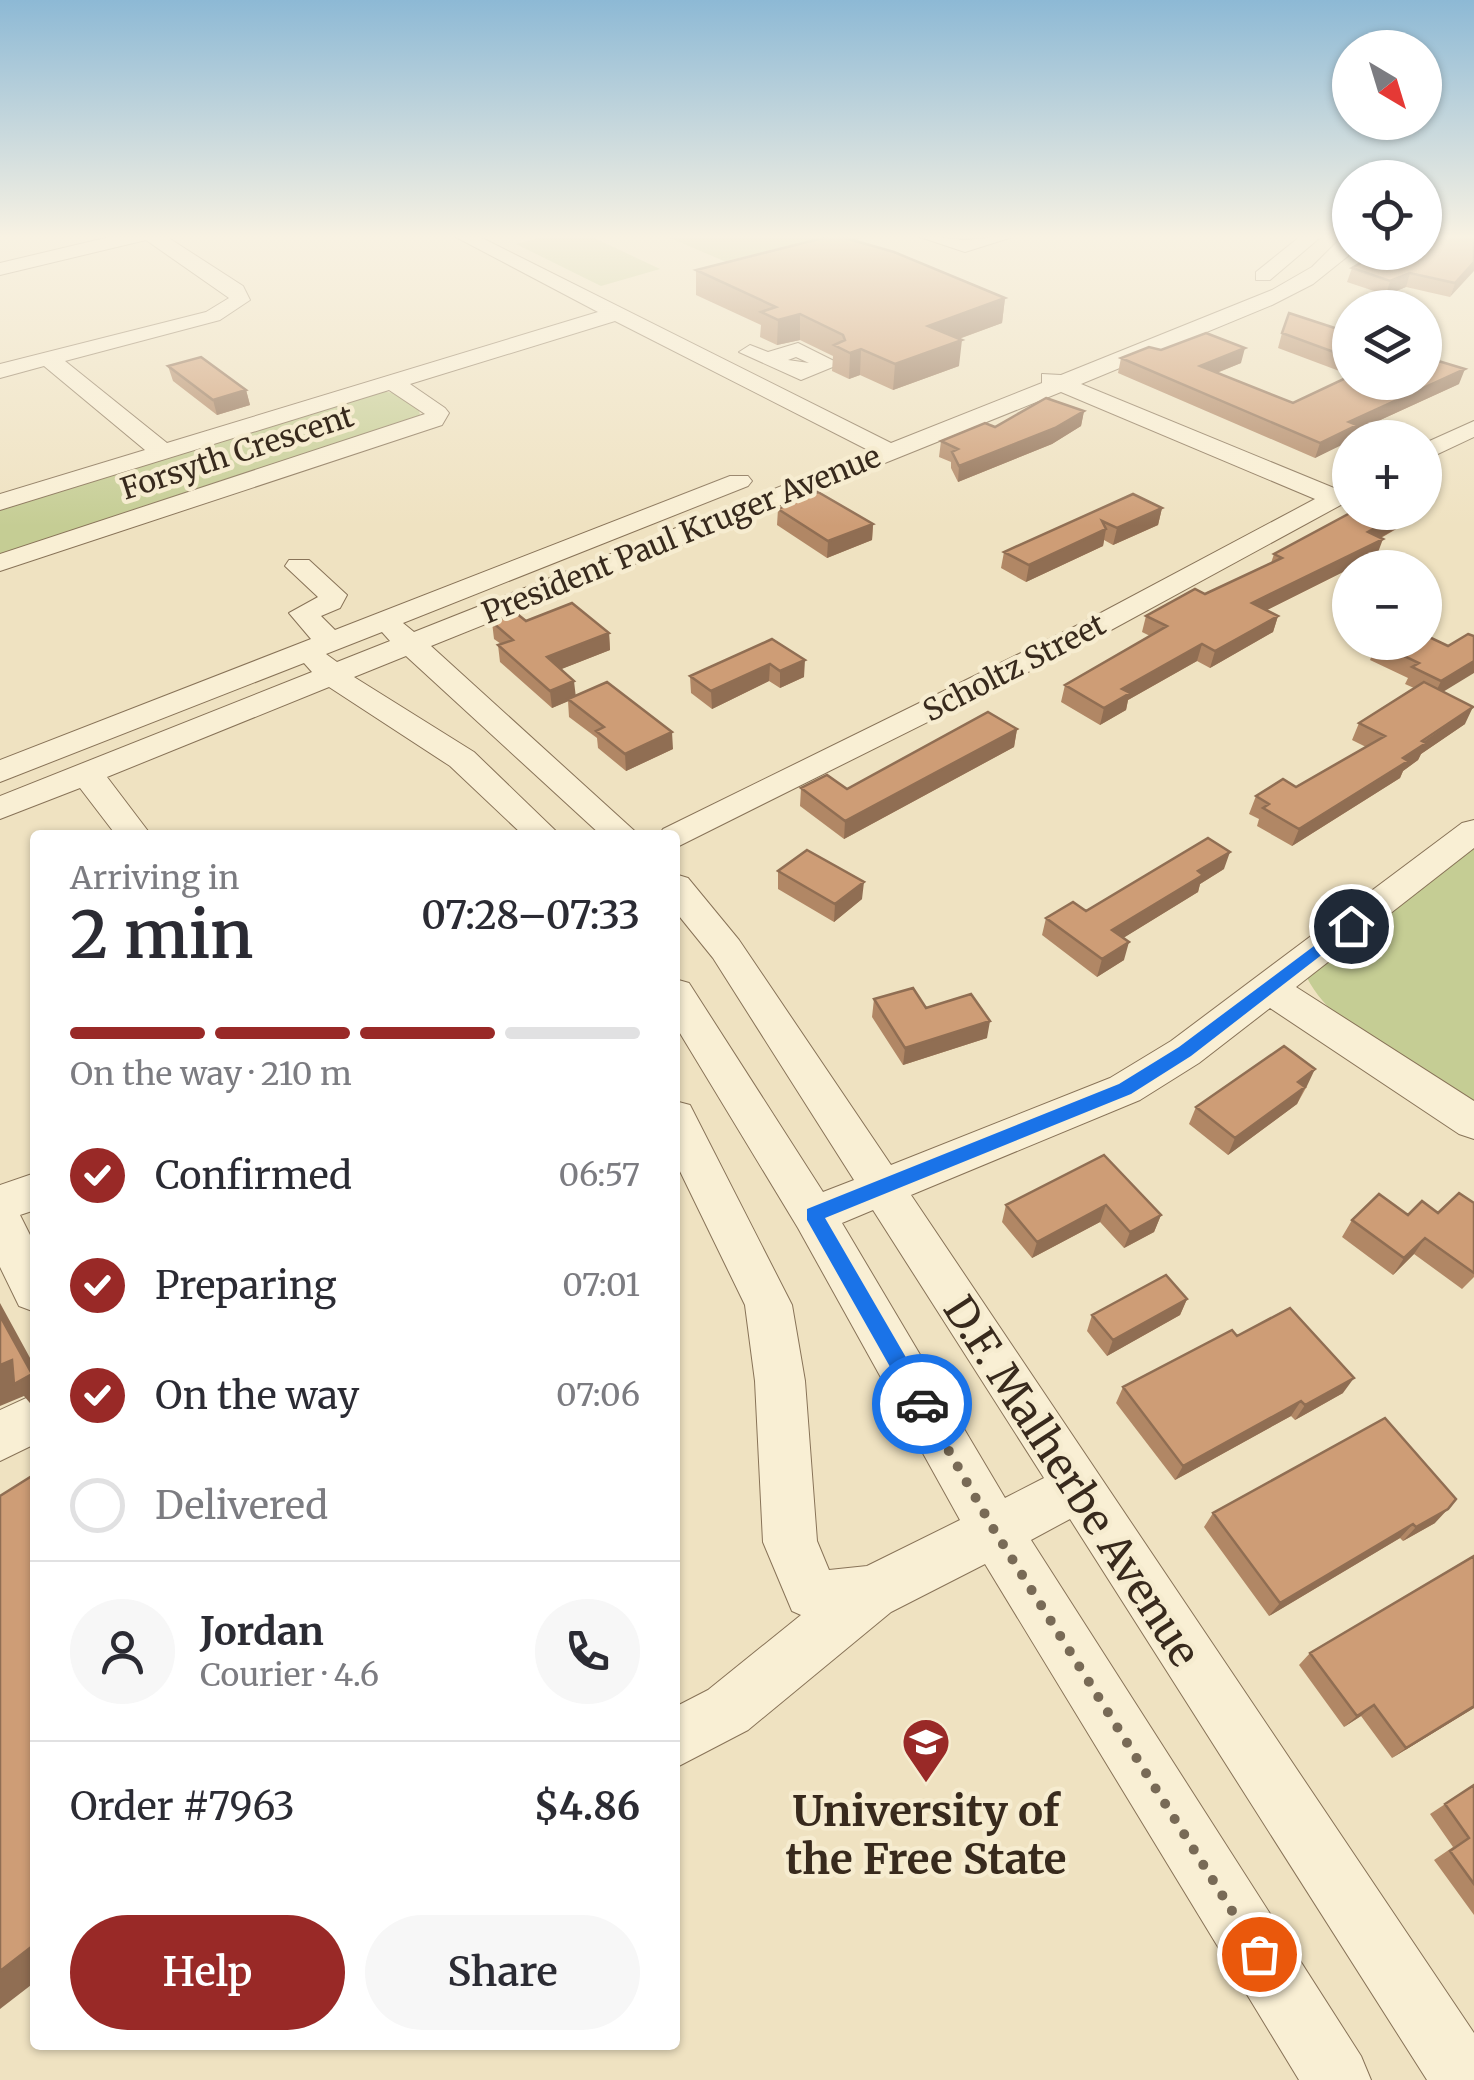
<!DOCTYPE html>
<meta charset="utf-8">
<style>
:root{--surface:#fff;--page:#f7f7f7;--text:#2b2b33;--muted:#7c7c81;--line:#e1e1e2;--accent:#992927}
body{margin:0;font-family:Merriweather,serif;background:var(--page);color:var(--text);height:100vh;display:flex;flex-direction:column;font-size:38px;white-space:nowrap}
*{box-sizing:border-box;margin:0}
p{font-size:32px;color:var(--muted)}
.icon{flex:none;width:55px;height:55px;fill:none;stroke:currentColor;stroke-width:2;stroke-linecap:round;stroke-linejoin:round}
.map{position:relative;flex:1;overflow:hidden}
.sheet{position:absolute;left:30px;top:830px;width:650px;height:1220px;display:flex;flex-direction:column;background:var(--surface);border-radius:10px;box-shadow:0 2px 8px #0004}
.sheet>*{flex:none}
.needle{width:65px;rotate:142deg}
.tools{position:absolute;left:1332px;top:30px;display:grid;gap:20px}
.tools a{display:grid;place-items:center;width:110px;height:110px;border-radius:50%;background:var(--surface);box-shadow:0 2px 8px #0004;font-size:50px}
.pin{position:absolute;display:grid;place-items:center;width:85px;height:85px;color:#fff;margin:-42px;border:5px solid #fff;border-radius:50%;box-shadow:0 2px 10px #0007}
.courier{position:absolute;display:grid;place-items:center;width:100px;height:100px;margin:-50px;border:8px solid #1a73e8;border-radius:50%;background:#fff;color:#222;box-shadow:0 2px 12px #0007}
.overview em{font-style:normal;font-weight:600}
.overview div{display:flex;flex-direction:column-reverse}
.overview{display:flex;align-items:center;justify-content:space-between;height:170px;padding:0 40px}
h1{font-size:65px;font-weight:600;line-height:75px}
.bar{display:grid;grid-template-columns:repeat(4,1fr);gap:15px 10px;align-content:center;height:120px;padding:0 40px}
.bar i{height:12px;border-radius:8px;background:var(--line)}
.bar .selected{background:var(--accent)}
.bar p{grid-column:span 4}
.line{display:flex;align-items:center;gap:25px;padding:0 40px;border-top:2px solid var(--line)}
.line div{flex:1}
.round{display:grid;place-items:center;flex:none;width:105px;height:105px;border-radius:52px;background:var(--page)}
ol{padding:0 40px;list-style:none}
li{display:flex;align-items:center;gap:30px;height:110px}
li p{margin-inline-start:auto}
li .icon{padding:10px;border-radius:50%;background:var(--accent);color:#fff;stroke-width:4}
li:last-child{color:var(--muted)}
li i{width:55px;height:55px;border:5px solid var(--line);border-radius:50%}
.primary-button{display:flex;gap:20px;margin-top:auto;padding:20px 40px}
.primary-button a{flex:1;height:115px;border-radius:60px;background:var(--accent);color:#fff;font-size:40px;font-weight:600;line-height:115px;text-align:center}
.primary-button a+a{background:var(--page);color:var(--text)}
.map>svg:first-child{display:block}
</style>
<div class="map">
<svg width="1474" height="2080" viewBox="0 0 1474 2080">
<rect width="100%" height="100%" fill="#efe2c1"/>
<path fill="#c5cd94" d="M550 235H588L660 269 601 286 516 244Z
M663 235H865L843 250 745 270Z
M378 391 396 393 418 406 420 415 405 426 0 554V503Z
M1474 837V1104C1421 1071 1327 1029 1304 971Z"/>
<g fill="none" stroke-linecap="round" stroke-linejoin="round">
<g stroke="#887358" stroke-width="2">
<path id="minor" d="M118 235H164L243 286 250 300 220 320 65 361 167 443 598 312 452 235H476L891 443 1042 383V374L1061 375 1272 290 1312 267 1343 236 1350 235 1348 256 1313 284 1272 305 1081 384 1334 488 1350 482V500L1100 636 675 848V835H659L663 829 1080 624 1315 499 1061 392 431 646 639 835H601L406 656 354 677 474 752 560 835H523L450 766 329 687 107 777 151 835H116L80 788 0 819V796L312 672 304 663 0 782V760L311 639 289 613 318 597 285 566 289 560H309L347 595 340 608 321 616 335 630 730 476H748L752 481 748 486 403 623 414 632 870 451 615 321 410 384 445 408 449 413 442 425 0 571V554L425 414 389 390 0 510V494L145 450 44 366 0 378V364L206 312 229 298 146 240 0 275V263ZM382 632 390 641 337 662 326 654Z
M914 235 965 240 1019 235 965 252Z
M1302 235H1323L1270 280H1256V272Z
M798 343 840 364 801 380 739 352 750 345 768 352ZM796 357 809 363 788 360Z
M1474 421V437L1425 460V443Z
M1474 820V848L1296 987 1474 1101V1139L1459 1134 1270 1008 1199 1063 1140 1100 911 1195 1474 2033V2080H1427L1070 1519 1031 1540 1361 2056 1371 2080H1299L985 1564 891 1612 748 1730 675 1768V1707L708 1690 801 1615 792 1611 763 1542 755 1381 745 1305 675 1161V1101L690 1105 792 1305 805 1381 817 1541 829 1570 867 1566 960 1520 798 1228 675 1025V979L689 983 823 1192 854 1180 713 958 675 911V874L688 878 739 940 891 1165 1110 1078 1171 1041 1462 823ZM873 1210 1044 1478 1005 1498 842 1223Z
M35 1173V1210L20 1215 35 1245V1312L19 1306 0 1267V1185Z
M35 1394V1444L0 1461V1410Z"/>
</g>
<use href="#minor" fill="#f9efd4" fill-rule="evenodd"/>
</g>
<path fill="#b18765" d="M1474 235 1450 297 1406 287 1386 295 1347 282 1352 268 1375 255 1371 252H1425Z
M696 270 1005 298 1002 323 959 339V366L893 390 860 375 849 379 832 371 833 356 800 340 777 345 760 337 761 325 696 295Z
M1282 333H1350V375L1278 348Z
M1161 350 1241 363 1217 373 1293 403 1459 384 1354 432 1352 438 1315 458 1118 373 1121 358Z
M168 366 246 390 250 405 217 415 173 381Z
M1084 411 1081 426 1052 444 958 482 951 468V462L939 457 941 441 995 427Z
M1133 494 1162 508 1158 525 1113 545 1104 540 1103 546 1026 582 1001 568 1004 552Z
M778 509 873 524 872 540 827 558 777 525Z
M1422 514 1381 538 1377 555 1267 610 1278 616 1273 632 1210 668 1197 661 1128 700 1126 710 1100 725 1061 702 1065 685 1150 636 1142 632 1146 616 1205 594 1271 563 1274 554Z
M526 621 609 633 610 650 561 669 576 696 673 749 626 771 598 748 597 738 569 717 568 701 552 708 500 662 498 645 501 644 494 639 492 622Z
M772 639 804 677 780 688 769 681 712 709 691 693 690 676Z
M1377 643 1448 646 1443 692 1465 724 1421 754 1418 760 1403 771 1400 778 1292 846 1257 826 1259 819 1249 814 1256 796 1296 787 1366 747 1352 740 1359 723 1414 688 1405 684 1408 678 1370 660Z
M1017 729 1014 747 844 839 800 806 801 788 847 789Z
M1224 869 1200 884 1198 892 1123 938 1124 960 1097 977 1042 935 1046 918 1086 911Z
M778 871 862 899 834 922 778 889Z
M874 999 926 1008 987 1038 903 1065 872 1017Z
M1307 1086 1297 1104 1228 1155 1189 1124 1196 1107Z
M1104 1155 1161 1215 1154 1232 1124 1248 1100 1222 1032 1258 1002 1222 1006 1205Z
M1474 1203V1277L1462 1289 1414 1254 1393 1275 1342 1237 1352 1220 1438 1213Z
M1187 1299 1180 1315 1107 1356 1087 1331 1092 1315Z
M1123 1387 1343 1393 1295 1420 1291 1416 1175 1480 1116 1403Z
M1213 1513 1435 1523 1403 1541 1400 1538 1269 1616 1204 1527Z
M1474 1556V1708L1392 1758 1361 1716 1344 1727 1299 1665 1310 1653Z
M1474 1785V1915L1434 1860 1453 1847 1430 1814Z"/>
<path fill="#906e53" d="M1474 262V271L1450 297 1455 283Z
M1410 273 1406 287 1386 295 1390 281Z
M1005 298 1002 323 925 351 928 326Z
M800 314V340L777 345 778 320Z
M962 340 959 366 893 390 895 364Z
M1245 348 1241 363 1196 381 1200 366Z
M861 349 860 375 849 379 850 353Z
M1465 369 1459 384 1354 432 1352 438H1350V441L1315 458 1320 443 1349 422Z
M246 390 250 405 217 415 213 400Z
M1084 411 1081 426 1052 444 958 482 959 466Z
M1162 508 1158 525 1113 545 1117 528Z
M1403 512H1423L1422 514 1362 548 1368 532Z
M873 524 872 540 827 558 828 541Z
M1106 529 1103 546 1026 582 1029 565Z
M1383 539 1377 555 1247 620 1252 603Z
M1278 616 1273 632 1210 668 1215 651Z
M609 633 610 650 549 674 547 657Z
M1202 644 1197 661 1128 700 1126 710 1100 725 1104 708 1122 689Z
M805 660 804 677 780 688V671Z
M1474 661V673L1433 698 1441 681Z
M770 664 769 681 712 709 711 691Z
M574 681 576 698 552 708 550 691Z
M1473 707 1465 724 1421 754 1418 760 1403 771 1400 778 1292 846 1299 829Z
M1017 729 1014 747 844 839 845 821Z
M672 732 673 749 626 771 625 754Z
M1230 852 1224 869 1200 884 1198 892 1107 948 1112 930 1198 871Z
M864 882 862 899 834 922 835 904Z
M1129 942 1124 960 1097 977 1102 959Z
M990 1021 987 1038 903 1065 905 1048Z
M1315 1069 1307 1086 1289 1099 1298 1082Z
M1305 1087 1297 1104 1228 1155 1235 1138Z
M1106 1205 1100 1222 1032 1258 1037 1242Z
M1161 1215 1154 1232 1124 1248 1130 1232Z
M1425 1238 1414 1254 1393 1275 1404 1258Z
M1187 1299 1180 1315 1107 1356 1113 1340Z
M0 1303 35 1367V1409L24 1396 0 1406Z
M1354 1378 1343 1393 1295 1420 1305 1405Z
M1301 1401 1291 1416 1175 1480 1183 1466Z
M1448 1509 1435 1523 1403 1541 1416 1527Z
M1413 1524 1400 1538 1269 1616 1280 1603Z
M1374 1705 1361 1716 1344 1727 1357 1716Z
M1474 1706V1708L1392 1758 1406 1748Z
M35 1944V1982L0 2009V1971Z"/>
<path fill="#ce9d76" stroke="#906e53" stroke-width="2.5" d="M835 235 894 252 1005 298 928 326 962 340 895 364 861 349 850 353 834 345 845 340 843 335 800 314 778 320 761 312 776 307 696 270Z
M1425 235H1474V262L1455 283 1410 273 1390 281 1352 268 1380 252H1425Z
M1289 313 1350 333V358L1282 333Z
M1206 333 1245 348 1200 366 1293 403 1350 376V382H1425V357L1465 369 1349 422 1357 425 1320 443 1121 358 1149 347 1161 350Z
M201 357 246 390 213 400 168 366Z
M1046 398 1084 411 1055 428 959 466 952 452 958 449 941 441 985 423 995 427Z
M818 492 873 524 828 541 778 509Z
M1133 494 1162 508 1117 528 1102 521 1106 529 1029 565 1004 552Z
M1352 512H1403L1368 532 1383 539 1252 603 1278 616 1215 651 1202 644 1122 689 1130 693 1104 708 1065 685 1167 626 1146 616 1195 589 1205 594 1282 558 1274 554Z
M572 603 609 633 547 657 574 681 550 691 498 645 513 640 492 622 516 613 526 621Z
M1468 634 1474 636V661L1441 681 1412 667 1419 663 1377 643 1425 642V635L1448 646Z
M772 639 805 660 780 671 770 664 711 691 690 676Z
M607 682 672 732 625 754 596 731 604 727 568 699Z
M1424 682 1473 707 1422 741 1426 743 1403 758 1408 761 1299 829 1263 808 1269 804 1256 796 1283 779 1296 787 1385 736 1359 723Z
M988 712 1017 729 845 821 801 788 827 775 847 789Z
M1208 838 1230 852 1198 871 1203 875 1112 930 1129 942 1102 959 1046 918 1073 902 1086 911Z
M807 850 864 882 835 904 778 871Z
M913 988 926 1008 971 994 990 1021 905 1048 874 999Z
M1284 1046 1315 1069 1298 1082 1305 1087 1235 1138 1196 1107Z
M1104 1155 1161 1215 1130 1232 1106 1205 1037 1242 1006 1205Z
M1459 1193 1474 1203V1273L1425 1238 1404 1258 1352 1220 1379 1194 1408 1215 1422 1201 1438 1213Z
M1166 1275 1187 1299 1113 1340 1092 1315Z
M1290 1308 1354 1378 1305 1405 1301 1401 1183 1466 1123 1387 1232 1330 1237 1336Z
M0 1316 32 1374 14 1384 12 1360 0 1365Z
M1385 1418 1456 1499 1448 1509 1416 1527 1413 1524 1280 1603 1213 1513Z
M35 1474V1944L0 1971V1496Z
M1474 1556V1706L1406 1748 1374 1705 1357 1716 1310 1653Z
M1474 1785V1884L1450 1851 1469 1838 1445 1804Z"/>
<linearGradient id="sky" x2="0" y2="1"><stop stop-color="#8db9d5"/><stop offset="0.45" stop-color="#f8f2e3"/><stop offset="1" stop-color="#f8f2e3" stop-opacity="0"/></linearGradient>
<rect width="1474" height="526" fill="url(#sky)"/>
<path fill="#1a73e8" d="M1346 922 1359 926 1191 1056 1131 1094 825 1218 929 1397V1411H915L807 1220V1209L1119 1084 1179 1047Z"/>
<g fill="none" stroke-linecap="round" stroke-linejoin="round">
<path stroke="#786a56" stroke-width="10" stroke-dasharray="0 18" d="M922 1404 994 1530 1259 1954"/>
</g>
<defs>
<g id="university-pin" transform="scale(2.5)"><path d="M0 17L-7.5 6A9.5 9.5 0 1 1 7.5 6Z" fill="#992927" stroke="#f6ecd0"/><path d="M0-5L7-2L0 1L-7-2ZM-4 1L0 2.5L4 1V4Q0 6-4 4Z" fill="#fff"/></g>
</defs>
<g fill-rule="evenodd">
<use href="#university-pin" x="926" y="1742"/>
</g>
<g text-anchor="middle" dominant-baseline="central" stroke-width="9" stroke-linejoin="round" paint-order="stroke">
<g font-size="30" fill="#382a1d" stroke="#f6ecd0">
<text transform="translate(237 452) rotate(-18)">Forsyth Crescent</text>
<text transform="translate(681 534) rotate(-22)">President Paul Kruger Avenue</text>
<text transform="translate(1014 667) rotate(-27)">Scholtz Street</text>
</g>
<g font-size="42" fill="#382a1d" stroke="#f6ecd0">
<text transform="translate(1072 1481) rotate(57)">D.F. Malherbe Avenue</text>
</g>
<g font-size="42" font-weight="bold" fill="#382a1d" stroke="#f6ecd0">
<text x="926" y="1811">University of<tspan x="926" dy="48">the Free State</tspan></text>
</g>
</g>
</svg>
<div class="tools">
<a><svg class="needle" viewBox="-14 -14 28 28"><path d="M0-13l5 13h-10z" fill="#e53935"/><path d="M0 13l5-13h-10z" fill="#7c7c81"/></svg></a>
<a><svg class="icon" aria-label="locate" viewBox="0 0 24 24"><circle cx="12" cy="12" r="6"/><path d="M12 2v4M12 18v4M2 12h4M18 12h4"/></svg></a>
<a><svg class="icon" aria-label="layers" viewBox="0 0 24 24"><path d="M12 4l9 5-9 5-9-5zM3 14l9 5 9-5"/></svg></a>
<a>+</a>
<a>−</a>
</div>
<div class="pin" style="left:1259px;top:1954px;background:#ea580c"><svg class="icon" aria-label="bag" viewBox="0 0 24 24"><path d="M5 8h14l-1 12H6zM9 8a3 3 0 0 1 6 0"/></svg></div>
<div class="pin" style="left:1351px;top:926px;background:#1f2937"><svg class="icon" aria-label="home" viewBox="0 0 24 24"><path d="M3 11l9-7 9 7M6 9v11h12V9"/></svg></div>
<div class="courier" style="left:922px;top:1404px"><svg class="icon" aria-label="car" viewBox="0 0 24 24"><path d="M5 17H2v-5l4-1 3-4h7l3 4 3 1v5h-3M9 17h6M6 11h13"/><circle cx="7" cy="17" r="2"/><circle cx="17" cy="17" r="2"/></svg></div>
<section class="sheet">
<div class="overview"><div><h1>2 min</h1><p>Arriving in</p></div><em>07:28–07:33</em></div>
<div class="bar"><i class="selected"></i><i class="selected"></i><i class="selected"></i><i></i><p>On the way · 210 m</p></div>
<ol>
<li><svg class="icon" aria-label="check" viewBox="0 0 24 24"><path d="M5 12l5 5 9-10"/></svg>Confirmed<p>06:57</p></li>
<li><svg class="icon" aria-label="check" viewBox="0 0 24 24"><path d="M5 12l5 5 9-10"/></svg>Preparing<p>07:01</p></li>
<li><svg class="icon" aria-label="check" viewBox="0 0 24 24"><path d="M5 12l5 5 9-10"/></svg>On the way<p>07:06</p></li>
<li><i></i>Delivered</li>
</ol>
<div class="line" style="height:180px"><a class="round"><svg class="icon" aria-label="person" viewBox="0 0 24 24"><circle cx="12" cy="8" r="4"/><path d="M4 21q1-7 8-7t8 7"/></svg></a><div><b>Jordan</b><p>Courier · 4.6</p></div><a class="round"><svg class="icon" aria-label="phone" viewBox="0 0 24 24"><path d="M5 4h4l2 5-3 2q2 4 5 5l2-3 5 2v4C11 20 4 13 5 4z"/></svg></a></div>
<div class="line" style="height:130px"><div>Order #7963</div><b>$4.86</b></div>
<div class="primary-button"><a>Help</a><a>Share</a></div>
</section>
</div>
